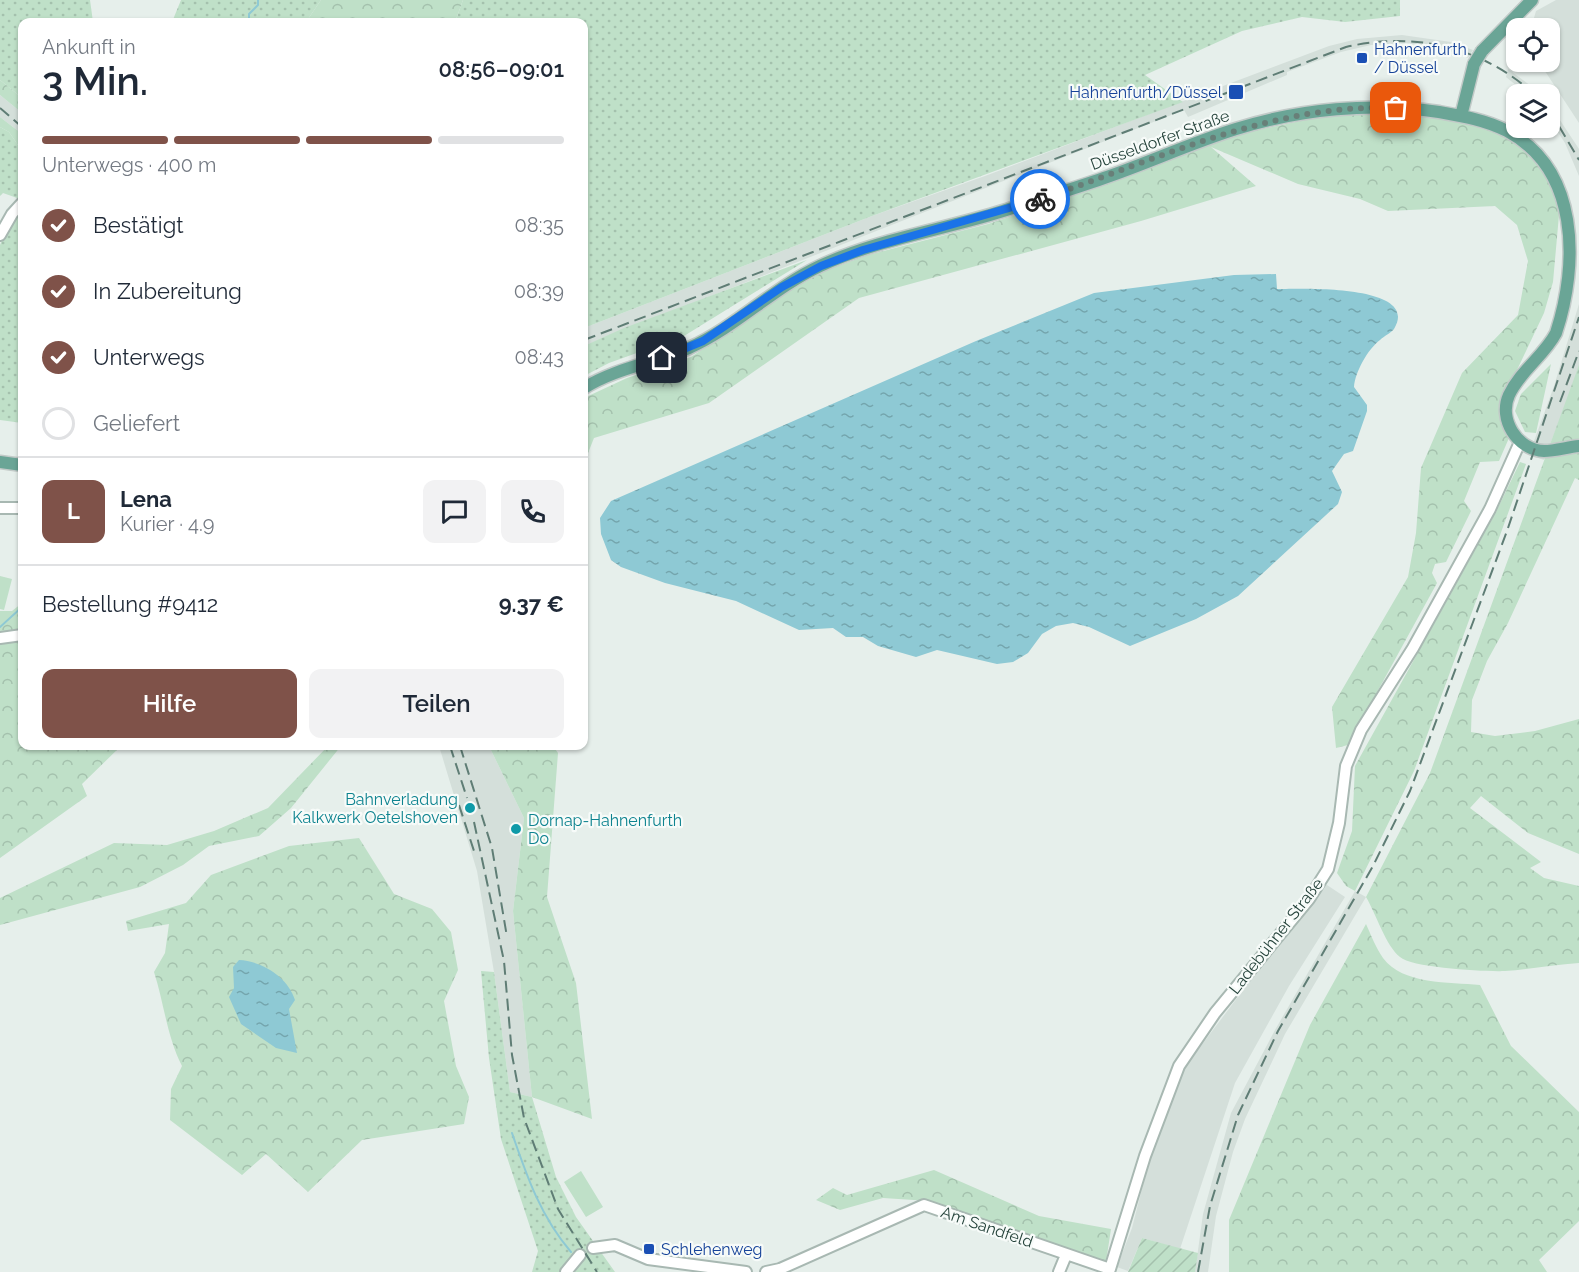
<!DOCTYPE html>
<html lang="de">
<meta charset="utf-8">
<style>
:root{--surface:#fff;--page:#f2f2f3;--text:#1f2937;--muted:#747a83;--line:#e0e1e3;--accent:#7f5249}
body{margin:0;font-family:Raleway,sans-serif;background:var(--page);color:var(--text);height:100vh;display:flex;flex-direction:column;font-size:22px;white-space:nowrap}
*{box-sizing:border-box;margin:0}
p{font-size:20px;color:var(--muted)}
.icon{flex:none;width:33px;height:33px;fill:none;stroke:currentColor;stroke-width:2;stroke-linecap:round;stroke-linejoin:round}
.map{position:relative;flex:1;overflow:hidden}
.side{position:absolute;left:18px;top:18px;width:570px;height:732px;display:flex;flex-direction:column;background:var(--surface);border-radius:12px;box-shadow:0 2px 4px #0004}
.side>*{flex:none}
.tools{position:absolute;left:1506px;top:18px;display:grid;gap:12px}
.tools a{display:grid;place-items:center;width:54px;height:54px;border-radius:12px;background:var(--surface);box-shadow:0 2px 4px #0004;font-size:30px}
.pin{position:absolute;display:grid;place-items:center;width:51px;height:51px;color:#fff;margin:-26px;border-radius:12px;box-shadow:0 3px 9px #0006}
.courier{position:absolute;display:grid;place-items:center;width:60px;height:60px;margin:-30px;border:4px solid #1a73e8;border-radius:50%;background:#fff;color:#222;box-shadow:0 2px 8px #0007}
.head em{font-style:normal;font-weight:600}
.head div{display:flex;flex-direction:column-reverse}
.head{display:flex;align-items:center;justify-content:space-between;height:102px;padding:0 24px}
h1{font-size:39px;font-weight:600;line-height:45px}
.bar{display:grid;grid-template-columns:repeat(4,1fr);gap:9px 6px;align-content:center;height:72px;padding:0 24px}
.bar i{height:8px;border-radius:4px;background:var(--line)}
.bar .active{background:var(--accent)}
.bar p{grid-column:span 4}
.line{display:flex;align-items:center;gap:15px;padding:0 24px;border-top:2px solid var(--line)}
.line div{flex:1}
.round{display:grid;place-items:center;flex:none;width:63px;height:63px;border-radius:12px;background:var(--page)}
ol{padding:0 24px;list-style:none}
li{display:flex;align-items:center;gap:18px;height:66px}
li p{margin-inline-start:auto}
li .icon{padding:6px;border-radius:50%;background:var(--accent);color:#fff;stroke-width:4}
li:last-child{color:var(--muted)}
li i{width:33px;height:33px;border:3px solid var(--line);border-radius:50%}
.primary-button{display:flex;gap:12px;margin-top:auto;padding:12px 24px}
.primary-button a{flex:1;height:69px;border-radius:12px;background:var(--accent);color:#fff;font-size:24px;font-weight:600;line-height:69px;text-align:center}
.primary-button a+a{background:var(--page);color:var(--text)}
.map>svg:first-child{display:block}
</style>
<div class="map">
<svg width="1579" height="1272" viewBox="0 0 1579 1272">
<defs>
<pattern id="grass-dots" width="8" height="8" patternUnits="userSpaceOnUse" patternTransform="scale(1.5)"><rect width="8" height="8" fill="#bfe0c8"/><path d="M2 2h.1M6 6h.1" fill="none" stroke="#a4c1ad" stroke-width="1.8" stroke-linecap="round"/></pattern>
<pattern id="forest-crowns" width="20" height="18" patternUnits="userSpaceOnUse" patternTransform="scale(1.5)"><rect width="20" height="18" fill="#bfe0c8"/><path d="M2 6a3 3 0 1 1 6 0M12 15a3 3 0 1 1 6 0" fill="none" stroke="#a4c1ad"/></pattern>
<pattern id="garden-furrows" width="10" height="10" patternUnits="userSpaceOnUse" patternTransform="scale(1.5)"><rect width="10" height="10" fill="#bfe0c8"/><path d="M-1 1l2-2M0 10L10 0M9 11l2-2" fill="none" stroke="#a4c1ad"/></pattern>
<pattern id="water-ripples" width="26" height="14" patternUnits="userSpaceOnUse" patternTransform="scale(1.5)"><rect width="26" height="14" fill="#8ec9d4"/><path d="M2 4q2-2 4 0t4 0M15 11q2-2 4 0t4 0" fill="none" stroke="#74a5ad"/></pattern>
</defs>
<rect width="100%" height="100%" fill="#e6efeb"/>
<path fill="#d4dfda" d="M1556 0H1579V123L1539 62H1550V28H1531L1536 11Z
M1402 35 1451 42 1473 50 1468 58 1447 50 1407 43 1371 45 1341 52 1287 72V75L1188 117 1184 110 584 346V328L872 216 985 176 1329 46 1357 39Z
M1508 69 1527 83 1540 94H1527L1506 77Z
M0 95 22 113V134L0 117Z
M1550 105 1579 149V176L1565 143 1550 120Z
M1579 304V370L1544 460 1529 455 1554 386Z
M439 746H489L524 818 513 911 532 1097 510 1092 494 972 477 871Z
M1324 883 1345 897 1289 986 1235 1083 1180 1249 1142 1238 1128 1271 1117 1267 1132 1228 1148 1165 1185 1067Z
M1355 891 1366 897 1285 1034 1245 1119 1233 1152 1216 1216 1208 1272H1195L1203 1214 1231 1113 1275 1030Z"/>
<path fill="url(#grass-dots)" d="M0 0H90L93 22H22V98L0 80Z
M181 0H321L306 22H172Z
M463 0H1400V16L1345 22 1302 17 1242 31 1145 75 1183 102 872 216 584 328V22H455Z
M0 127 9 132 22 151V423L0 420V245L20 199 3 193 0 196Z
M807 260 684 336 609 363 584 376V346L624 328Z
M481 971 494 972 510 1092 532 1097 556 1177 576 1217 615 1272H532L538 1251 501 1139 489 1058Z"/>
<path fill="url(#forest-crowns)" d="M321 0H463L455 22H306Z
M0 80 22 98V113L0 95Z
M1382 114 1452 119 1513 138 1539 162 1560 204 1553 282 1544 313 1517 370 1501 397 1500 422 1509 438 1499 461 1480 462 1464 501 1471 511 1446 562 1435 564 1432 573 1437 583 1348 745 1336 748 1332 707 1408 577 1416 533 1421 468 1462 373 1518 315 1528 261 1517 225 1495 206 1388 211 1360 199 1298 184 1211 147 1256 186 1141 221 859 298 709 403 594 438 584 463V398L627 378 691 357 792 289 827 270 868 255 988 224 1101 186 1239 134 1328 115Z
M0 117 22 134V151L9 132 0 127Z
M1551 364 1536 433 1525 432 1515 411 1521 394Z
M1579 365V480L1575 478 1508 623 1487 661 1472 700 1471 732 1495 736 1535 731 1579 719V854L1528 833 1481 796 1470 808 1541 862 1530 868 1544 878 1579 886V963C1554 965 1530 969 1505 971 1487 972 1412 968 1400 957 1386 946 1376 914 1366 897L1430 773Z
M1520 462 1526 464 1414 771 1355 891 1346 886 1337 873 1352 831 1355 766 1496 512Z
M22 603V746H121L82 784 87 796 0 858V611H12Z
M328 746H341L291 808 259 836 209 846 183 865 140 887 0 925V898L114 843 167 845 214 831 268 808Z
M489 746H553L558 753 547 897 576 983 592 1119 532 1097 513 911 524 818Z
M359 838 394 894 432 909 451 932 458 970 444 1001 456 1066 469 1097 464 1124 362 1140 308 1192 266 1154 242 1175 170 1120 171 1089 182 1066C167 1037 164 1003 154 972L165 953 169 924 128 931 126 921 186 903 211 875 289 846Z
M1366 924C1371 935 1376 948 1383 958 1403 985 1449 982 1480 985L1511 1046 1579 1112V1221L1539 1260 1547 1272H1229V1220L1310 1025Z
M934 1170 1039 1216 1111 1229 1106 1262 929 1201 883 1198 840 1210 816 1200 833 1188 847 1195Z"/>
<path fill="url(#garden-furrows)" d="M1142 1238 1198 1253 1195 1272H1128Z"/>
<path fill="#bfe0c8" d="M0 576 12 579 4 610 0 609Z
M581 1171 603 1207 586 1217 564 1182Z"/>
<path fill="url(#water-ripples)" d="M1276 274 1277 289C1295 289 1422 283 1394 329 1391 333 1384 336 1380 340 1368 349 1355 372 1354 387L1367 405V411L1353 451 1344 454 1332 471 1342 492 1338 504 1238 596 1196 619 1130 646 1089 627 1073 623 1056 626 1042 634 1028 653 1013 662 997 664 937 650 916 657 878 646 863 637H846L833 628 799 630 736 601 665 583 621 567 611 560 601 534 600 518 611 501 976 341 1094 293 1234 275Z
M239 960C262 961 288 977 295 1000L289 1009 297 1053 276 1048 241 1024 229 997 234 988 233 967Z"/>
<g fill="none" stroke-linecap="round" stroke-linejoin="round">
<path stroke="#8ec9d4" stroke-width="2" d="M249 22V14L258 5V0
M0 627 22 607
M512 1133C527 1177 541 1217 571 1252"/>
<g stroke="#a8b8b2" stroke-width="14">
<path id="minor" d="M0 235 12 214 22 203
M0 508H22
M0 638 22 635
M593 1248 615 1245 648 1259 746 1272
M566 1272 580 1255
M766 1272 780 1269 924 1205 1110 1269 1145 1156 1179 1066 1215 1013 1309 899 1328 869 1339 823 1346 766 1361 730 1413 648 1490 509 1520 442
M1059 1272 1066 1255"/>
</g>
<g stroke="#c2cac8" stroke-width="15">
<path id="major" d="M1482 51 1532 0
M1461 116 1474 64
M584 388C616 368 654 363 689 348 736 327 773 288 820 266 878 239 943 230 1003 211 1036 200 1070 190 1104 178 1148 163 1191 143 1236 129 1300 109 1372 102 1439 112 1462 116 1486 120 1507 131 1579 169 1579 263 1556 333 1544 356 1520 371 1509 395 1498 419 1517 450 1544 451 1555 451 1568 447 1579 446
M0 462 22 465"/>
</g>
<use href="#minor" stroke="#fff" stroke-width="10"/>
<use href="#major" stroke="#6aa596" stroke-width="12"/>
<path stroke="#5f7d75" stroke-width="2" stroke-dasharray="12 6" stroke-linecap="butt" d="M0 108 22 127
M1550 111 1579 160
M584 340 1346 47C1415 31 1482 47 1534 94
M1560 402 1579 351
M450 746 467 798
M460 746 492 848 507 937
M459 805 474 851
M474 822 504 961 512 1055 524 1118 558 1209 597 1272
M1198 1272 1210 1206 1238 1115 1278 1031 1373 866 1410 791 1507 531 1579 317"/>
<g stroke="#c2cac8" stroke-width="15" stroke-linecap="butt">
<path id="major-bridge" d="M1474 64 1482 51"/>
</g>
<use href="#major-bridge" stroke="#6aa596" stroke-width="12"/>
</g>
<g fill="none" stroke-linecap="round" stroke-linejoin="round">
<path stroke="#687f78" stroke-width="6" stroke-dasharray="0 10.8" d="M1040 199C1156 161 1270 103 1396 108"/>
<path stroke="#1a73e8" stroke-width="8" d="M662 358 703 341 782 287 821 266 863 250 1040 199"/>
</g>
<g fill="#1a4fb4" stroke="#f7fbf9" stroke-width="2">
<rect x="1356" y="52" width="12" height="12" rx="3"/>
<rect x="1228" y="84" width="16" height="16" rx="3"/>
<rect x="643" y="1243" width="12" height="12" rx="3"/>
</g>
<g fill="#0f9aa8" stroke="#f7fbf9" stroke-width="2">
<circle cx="470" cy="808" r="6"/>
<circle cx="516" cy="829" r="6"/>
</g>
<g text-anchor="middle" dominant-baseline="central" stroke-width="4.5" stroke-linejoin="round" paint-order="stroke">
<g font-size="16" fill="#164399" stroke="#f7fbf9" text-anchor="start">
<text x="1374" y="49">Hahnenfurth<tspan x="1374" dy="18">/ Düssel</tspan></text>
<text x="1222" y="92" text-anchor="end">Hahnenfurth/Düssel</text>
<text x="661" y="1249">Schlehenweg</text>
</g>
<g font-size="16" fill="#24423a" stroke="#f7fbf9">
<text transform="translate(1160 140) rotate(-20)">Düsseldorfer Straße</text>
<text transform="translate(1276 936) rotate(-52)">Ladebühner Straße</text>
<text transform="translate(987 1227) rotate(19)">Am Sandfeld</text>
</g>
<g font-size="16" fill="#0d838f" stroke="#f7fbf9" text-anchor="end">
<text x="458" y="799">Bahnverladung<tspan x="458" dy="18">Kalkwerk Oetelshoven</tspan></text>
<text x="528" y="820" text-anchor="start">Dornap-Hahnenfurth<tspan x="528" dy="18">Do</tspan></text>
</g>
</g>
</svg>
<div class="tools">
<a><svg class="icon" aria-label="locate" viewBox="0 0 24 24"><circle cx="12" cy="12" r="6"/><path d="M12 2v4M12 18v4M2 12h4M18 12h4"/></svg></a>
<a><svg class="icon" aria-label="layers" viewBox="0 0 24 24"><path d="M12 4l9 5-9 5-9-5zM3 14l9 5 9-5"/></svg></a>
</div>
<div class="pin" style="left:1396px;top:108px;background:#ea580c"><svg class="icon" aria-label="bag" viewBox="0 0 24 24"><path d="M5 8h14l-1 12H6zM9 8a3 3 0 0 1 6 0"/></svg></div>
<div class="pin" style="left:662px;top:358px;background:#1f2937"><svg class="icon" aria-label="home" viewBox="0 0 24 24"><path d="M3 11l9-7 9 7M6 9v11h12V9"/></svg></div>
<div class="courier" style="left:1040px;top:199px"><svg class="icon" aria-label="bike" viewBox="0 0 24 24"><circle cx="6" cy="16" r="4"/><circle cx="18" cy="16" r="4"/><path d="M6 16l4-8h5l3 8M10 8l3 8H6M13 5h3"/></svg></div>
<section class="side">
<div class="head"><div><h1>3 Min.</h1><p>Ankunft in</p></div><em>08:56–09:01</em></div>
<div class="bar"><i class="active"></i><i class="active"></i><i class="active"></i><i></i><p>Unterwegs · 400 m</p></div>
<ol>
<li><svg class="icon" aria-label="check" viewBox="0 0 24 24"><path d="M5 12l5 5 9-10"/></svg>Bestätigt<p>08:35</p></li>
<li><svg class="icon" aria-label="check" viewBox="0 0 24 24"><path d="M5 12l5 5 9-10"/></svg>In Zubereitung<p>08:39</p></li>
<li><svg class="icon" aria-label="check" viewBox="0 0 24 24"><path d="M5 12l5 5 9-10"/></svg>Unterwegs<p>08:43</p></li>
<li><i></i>Geliefert</li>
</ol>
<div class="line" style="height:108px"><b class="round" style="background:var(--accent);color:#fff">L</b><div><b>Lena</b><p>Kurier · 4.9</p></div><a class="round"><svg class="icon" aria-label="chat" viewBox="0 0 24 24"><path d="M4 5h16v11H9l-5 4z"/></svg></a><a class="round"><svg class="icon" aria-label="phone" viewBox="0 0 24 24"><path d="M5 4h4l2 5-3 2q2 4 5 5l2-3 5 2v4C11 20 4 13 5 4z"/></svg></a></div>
<div class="line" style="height:78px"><div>Bestellung #9412</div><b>9.37 €</b></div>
<div class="primary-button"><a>Hilfe</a><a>Teilen</a></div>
</section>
</div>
